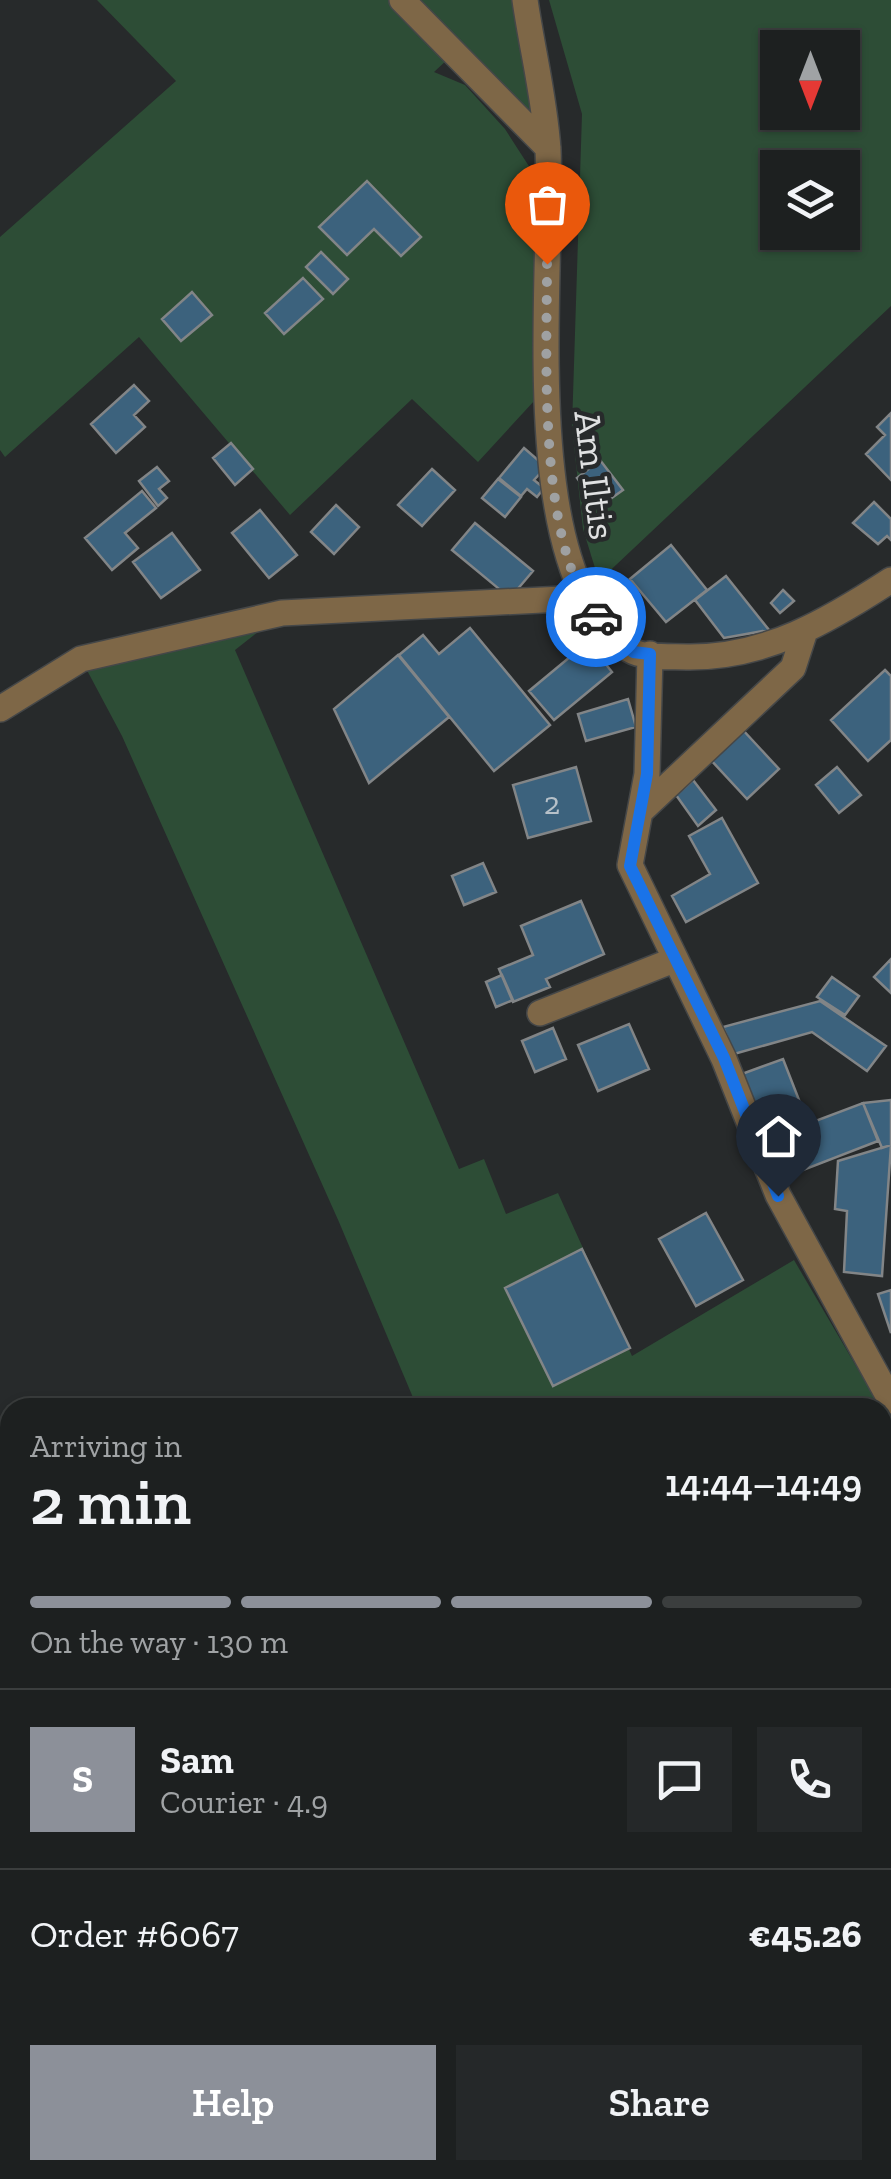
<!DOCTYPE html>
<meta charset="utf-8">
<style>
:root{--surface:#1d2020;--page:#252829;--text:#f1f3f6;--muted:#a0a3a5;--line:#3b3e3e;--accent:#8c9099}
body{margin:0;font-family:"Zilla Slab",serif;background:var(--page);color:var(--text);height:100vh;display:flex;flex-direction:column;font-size:38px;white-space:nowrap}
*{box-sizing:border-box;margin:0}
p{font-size:32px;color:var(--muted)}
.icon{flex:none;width:55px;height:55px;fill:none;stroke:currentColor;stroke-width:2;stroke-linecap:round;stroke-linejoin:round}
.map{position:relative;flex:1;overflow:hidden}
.panel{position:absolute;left:0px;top:1398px;width:892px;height:782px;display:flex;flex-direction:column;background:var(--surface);border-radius:30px 30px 0 0;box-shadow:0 2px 8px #0004,0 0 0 2px var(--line)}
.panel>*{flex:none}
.needle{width:65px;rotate:180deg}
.buttons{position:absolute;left:760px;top:30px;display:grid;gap:20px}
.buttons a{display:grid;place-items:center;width:100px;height:100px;border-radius:0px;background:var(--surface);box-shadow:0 2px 8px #0004,0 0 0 2px var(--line);font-size:50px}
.pin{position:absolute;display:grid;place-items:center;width:85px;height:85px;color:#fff;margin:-102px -42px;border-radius:50% 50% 50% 0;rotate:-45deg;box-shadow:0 0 10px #0007}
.pin .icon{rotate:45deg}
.courier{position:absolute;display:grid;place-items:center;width:100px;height:100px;margin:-50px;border:8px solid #1a73e8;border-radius:50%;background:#fff;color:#222;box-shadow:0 2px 12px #0007}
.headline em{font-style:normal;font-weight:600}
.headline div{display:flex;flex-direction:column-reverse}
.headline{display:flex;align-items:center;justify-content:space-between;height:170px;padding:0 30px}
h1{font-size:65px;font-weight:600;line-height:75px}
.bar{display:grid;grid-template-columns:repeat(4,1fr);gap:15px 10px;align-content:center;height:120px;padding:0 30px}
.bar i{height:12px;border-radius:8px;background:var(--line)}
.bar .selected{background:var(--accent)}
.bar p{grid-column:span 4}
.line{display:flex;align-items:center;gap:25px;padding:0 30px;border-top:2px solid var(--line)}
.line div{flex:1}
.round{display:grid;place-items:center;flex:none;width:105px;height:105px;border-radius:0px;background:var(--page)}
.cta{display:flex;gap:20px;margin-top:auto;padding:20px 30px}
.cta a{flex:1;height:115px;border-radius:0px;background:var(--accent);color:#fff;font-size:40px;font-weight:600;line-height:115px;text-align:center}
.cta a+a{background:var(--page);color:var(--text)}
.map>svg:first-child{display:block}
</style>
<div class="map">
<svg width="891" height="2179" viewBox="0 0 891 2179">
<rect width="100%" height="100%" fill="#272a2b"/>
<path fill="#2d4d36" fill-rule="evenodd" d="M97 0H525L548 148 449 58 434 72 465 85 505 129 534 174 535 400 478 462 412 399 290 515 139 337 5 457 0 450V237L176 81Z
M549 0H891V306L599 581 583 529 572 427 582 114ZM778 48H842V112H778ZM778 168H842V232H778Z
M282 613 235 650 459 1169 484 1159 506 1214 558 1193 632 1356 794 1260 880 1407H417L339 1222 122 736 81 659Z
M882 1413 891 1432V1682L882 1703Z"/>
<path fill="#3c627d" stroke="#828587" stroke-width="2.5" d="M367 181 421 237 401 256 374 229 347 255 319 227Z
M321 252 348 279 333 294 306 267Z
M303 278 323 299 284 334 265 313Z
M192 292 212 315 181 341 162 319Z
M134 385 149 401 134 415 145 427 116 453 91 424Z
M891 413V480L866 454 885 435 877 427Z
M231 443 253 469 235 485 213 458Z
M524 448 546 467 534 480 544 488 537 497 527 489 521 496 499 478Z
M600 460 623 490 599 507 577 478Z
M157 467 169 481 159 489 167 498 158 506 139 481Z
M432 469 455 490 422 526 398 505Z
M498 479 521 497 505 517 482 498Z
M142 491 156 508 125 533 138 548 112 570 85 538Z
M874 502 891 519V540L887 536 878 544 853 523Z
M336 505 359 527 334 554 311 532Z
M260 510 297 555 269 578 232 533Z
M475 523 533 571 510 598 452 550Z
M172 533 200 570 161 598 133 562Z
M671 545 707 590 666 622 630 579Z
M726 576 769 630 724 638 695 600Z
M783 590 794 601 780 613 771 603Z
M470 628 550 725 494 771 399 655 423 635 439 654Z
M588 642 612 672 554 720 529 691Z
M398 655 449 717 369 783 334 709Z
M885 670 891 676V740L868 761 831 720Z
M628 699 636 727 586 741 578 714Z
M742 729 779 769 747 799 709 758Z
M576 767 591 821 528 838 513 785Z
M837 767 861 795 839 813 816 785Z
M693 780 716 810 698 826 676 795Z
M722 818 758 883 686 922 672 896 710 874 689 836Z
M483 863 496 892 464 905 452 876Z
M581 901 604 954 546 979 550 987 513 1002 499 969 533 955 521 926Z
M891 959V993L874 977Z
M502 975 513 1000 496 1007 486 982Z
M832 977 859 996 845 1015 817 997Z
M820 1001 886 1046 867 1071 812 1032 734 1054 723 1027Z
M629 1024 649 1069 598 1091 578 1045Z
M553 1028 566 1059 535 1072 522 1041Z
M783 1059 808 1123 763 1140 739 1075Z
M891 1100V1145L882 1148 863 1103Z
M863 1103 878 1141 780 1179 765 1140Z
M891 1145 882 1276 844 1272 847 1211 835 1209 838 1161Z
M706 1213 743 1280 696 1306 659 1239Z
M582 1249 630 1348 553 1386 505 1288Z
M891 1290V1333L878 1294Z"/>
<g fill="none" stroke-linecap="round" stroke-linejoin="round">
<g stroke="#454748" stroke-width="28">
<path id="minor" d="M402 0 548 148
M525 0C532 49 545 100 548 150 554 272 514 578 630 650 645 659 672 656 690 657 767 657 828 621 891 580
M650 654 647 774 630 865 724 1059 778 1195 891 1401
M0 709 81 659 282 613 582 598
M640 812 793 668 805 631
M540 1013 674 960
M882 1709 891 1693
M435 2179 444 2170"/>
</g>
<use href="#minor" stroke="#7e6747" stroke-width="25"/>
</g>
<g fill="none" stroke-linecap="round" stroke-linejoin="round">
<path stroke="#9fa1a2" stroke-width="10" stroke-dasharray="0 18" d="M547 264C547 359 537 540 596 617"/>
<path stroke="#1a73e8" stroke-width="12" d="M596 617 633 652 650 654 647 774 630 866 724 1058 778 1196"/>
</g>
<g text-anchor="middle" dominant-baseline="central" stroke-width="9" stroke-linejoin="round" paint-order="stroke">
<g font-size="32" fill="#b7c1c9">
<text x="552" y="803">2</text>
</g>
<g font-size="38" fill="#e0e1e2" stroke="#272a2b">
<text transform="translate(595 475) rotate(83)">Am Iltis</text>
</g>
</g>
</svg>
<div class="buttons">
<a><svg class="needle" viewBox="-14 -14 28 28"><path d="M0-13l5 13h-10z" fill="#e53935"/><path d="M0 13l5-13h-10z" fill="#a0a3a5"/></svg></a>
<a><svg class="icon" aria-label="layers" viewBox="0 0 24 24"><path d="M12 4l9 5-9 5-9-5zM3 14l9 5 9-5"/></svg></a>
</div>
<div class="pin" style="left:547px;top:264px;background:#ea580c"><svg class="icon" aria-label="bag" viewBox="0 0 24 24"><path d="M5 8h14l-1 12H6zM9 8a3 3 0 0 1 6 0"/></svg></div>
<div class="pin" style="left:778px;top:1196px;background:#1f2937"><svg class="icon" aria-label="home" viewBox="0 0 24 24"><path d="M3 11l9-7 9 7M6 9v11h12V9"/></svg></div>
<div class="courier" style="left:596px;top:617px"><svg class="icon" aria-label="car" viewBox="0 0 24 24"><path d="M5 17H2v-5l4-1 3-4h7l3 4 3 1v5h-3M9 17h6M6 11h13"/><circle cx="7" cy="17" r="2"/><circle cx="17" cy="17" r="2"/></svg></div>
<section class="panel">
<div class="headline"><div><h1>2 min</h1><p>Arriving in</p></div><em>14:44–14:49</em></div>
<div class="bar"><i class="selected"></i><i class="selected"></i><i class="selected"></i><i></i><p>On the way · 130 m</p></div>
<div class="line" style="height:180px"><b class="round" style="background:var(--accent);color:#fff">S</b><div><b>Sam</b><p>Courier · 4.9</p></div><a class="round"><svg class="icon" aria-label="chat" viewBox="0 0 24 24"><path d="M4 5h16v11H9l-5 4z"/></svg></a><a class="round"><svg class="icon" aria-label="phone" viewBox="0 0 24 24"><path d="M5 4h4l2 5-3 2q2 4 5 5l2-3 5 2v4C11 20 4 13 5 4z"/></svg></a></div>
<div class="line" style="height:130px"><div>Order #6067</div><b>€45.26</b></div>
<div class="cta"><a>Help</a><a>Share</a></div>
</section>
</div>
